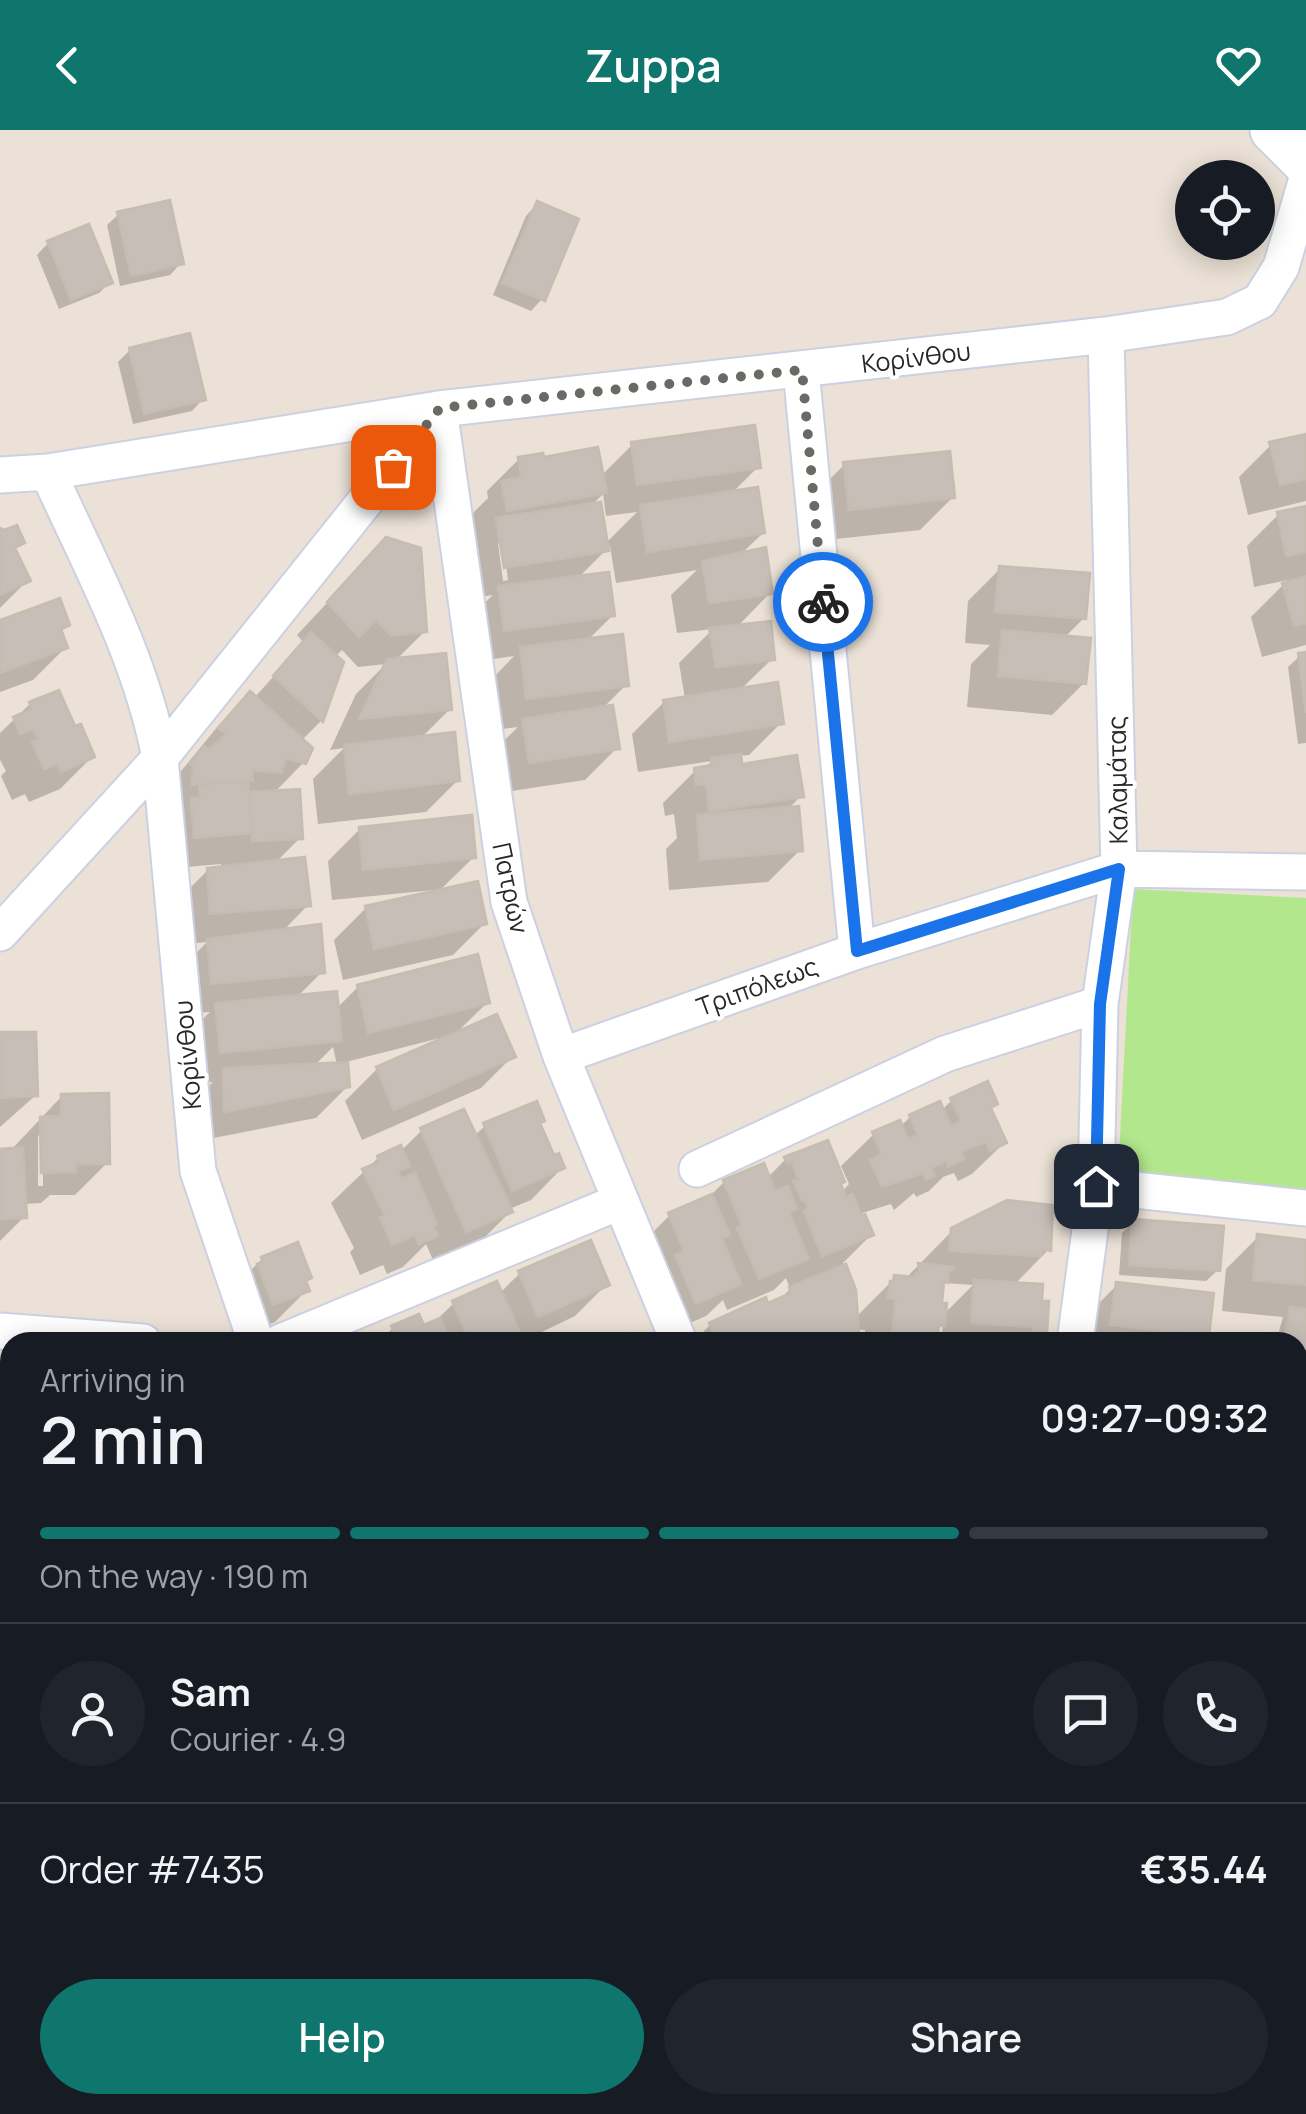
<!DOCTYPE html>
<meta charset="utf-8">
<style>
:root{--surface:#171b24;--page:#20242c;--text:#f1f3f6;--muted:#9ea1a6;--line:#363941;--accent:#0f766e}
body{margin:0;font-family:Manrope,sans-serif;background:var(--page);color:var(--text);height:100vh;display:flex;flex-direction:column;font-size:38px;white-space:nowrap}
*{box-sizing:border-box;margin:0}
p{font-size:32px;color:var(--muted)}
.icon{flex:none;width:55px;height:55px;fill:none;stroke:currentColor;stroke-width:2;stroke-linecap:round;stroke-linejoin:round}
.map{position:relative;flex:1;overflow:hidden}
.details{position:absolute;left:0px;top:1202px;width:1308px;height:782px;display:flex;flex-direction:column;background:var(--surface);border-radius:30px 30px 0 0;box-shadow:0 5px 25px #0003}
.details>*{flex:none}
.tools{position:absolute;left:1175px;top:30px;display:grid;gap:20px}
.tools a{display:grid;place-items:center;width:100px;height:100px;border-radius:50%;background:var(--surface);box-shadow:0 5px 25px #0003;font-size:50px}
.pin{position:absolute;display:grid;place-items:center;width:85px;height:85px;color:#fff;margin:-42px;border-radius:20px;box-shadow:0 5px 15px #0006}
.courier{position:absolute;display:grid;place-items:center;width:100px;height:100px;margin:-50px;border:8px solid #1a73e8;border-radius:50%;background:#fff;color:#222;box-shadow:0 2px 12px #0007}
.headline em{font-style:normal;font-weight:600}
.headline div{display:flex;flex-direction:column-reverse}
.headline{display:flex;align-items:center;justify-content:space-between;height:170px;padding:0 40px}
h1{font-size:65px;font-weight:600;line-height:75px}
.bar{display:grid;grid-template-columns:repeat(4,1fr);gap:15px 10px;align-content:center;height:120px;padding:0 40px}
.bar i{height:12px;border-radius:8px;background:var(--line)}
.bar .on{background:var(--accent)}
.bar p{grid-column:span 4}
.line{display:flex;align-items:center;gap:25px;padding:0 40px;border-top:2px solid var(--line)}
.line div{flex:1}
.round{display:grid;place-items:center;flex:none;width:105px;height:105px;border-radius:52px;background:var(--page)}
.button{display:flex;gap:20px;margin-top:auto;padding:20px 40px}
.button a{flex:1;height:115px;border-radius:60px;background:var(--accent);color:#fff;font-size:40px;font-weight:600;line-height:115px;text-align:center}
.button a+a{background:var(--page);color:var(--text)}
header{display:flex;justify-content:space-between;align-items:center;height:130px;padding:0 40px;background:var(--accent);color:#fff;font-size:45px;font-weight:600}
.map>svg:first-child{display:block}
</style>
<header><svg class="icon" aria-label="back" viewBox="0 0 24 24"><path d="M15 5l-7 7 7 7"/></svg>Zuppa<svg class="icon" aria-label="heart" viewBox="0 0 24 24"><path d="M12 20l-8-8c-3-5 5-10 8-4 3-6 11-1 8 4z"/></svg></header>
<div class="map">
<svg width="1306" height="1984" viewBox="0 0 1306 1984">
<rect width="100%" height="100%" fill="#ebe1d6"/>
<path fill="#b2e78d" d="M1133 759 1306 768V1064L1118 1045Z"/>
<path fill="#0003" fill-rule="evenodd" d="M537 74 542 169 531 181 493 165 526 86Z
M119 84 181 133 170 145 120 156 107 95Z
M87 97 110 152 99 163 59 179 37 125 48 113Z
M130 220 203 269 192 281 133 294 118 232Z
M1306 306V371L1248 385 1239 347 1271 315Z
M632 315 758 337 732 363 763 403 740 425 770 463 736 498 772 529 740 560 781 593 749 625 738 626 740 637 801 666 787 680 800 720 768 752 669 760 666 719 677 708 674 684 665 686 663 673 695 641 703 639 712 631 638 642 632 604 664 572 685 569 679 533 713 499 677 503 671 465 697 440 616 453 610 416 578 448 612 486 587 511 626 555 602 579 617 618 585 650 498 663 491 623 518 597 495 600 489 552 514 526 473 532 467 490 493 465 472 468 471 385 488 368 487 361 519 329 542 330 601 346ZM603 364 606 386 637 382 605 414 591 376ZM498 413H503L508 450 503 451Z
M845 334 952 368 920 400 817 411 813 366Z
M1306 379V515L1262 527 1251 487 1288 450 1254 457 1247 416 1279 384Z
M0 400 22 412 14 421 28 450 0 478Z
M1000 439 1084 488 1064 508 1084 553 1052 585 967 577 971 534 990 515 965 513 968 471Z
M355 443 425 501 395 531 450 579 420 609 458 650 426 682 318 694 313 649 344 618 330 620 356 564 386 534 358 537 342 520 335 527 341 533 321 591 301 611 304 632 273 664 300 708 275 733 308 775 282 802 322 842 297 867 336 879 358 857 488 872 454 905 513 926 481 958 362 1010 345 971 377 939 445 910 444 907 346 932 348 956 316 988 193 1012 192 973 213 952 188 954 184 907 210 882 179 884 176 844 207 812 179 815 176 772 208 740 221 739V734L163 739 173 651 218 596 250 564 254 568 304 513 297 505ZM333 917 337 935 314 936Z
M0 493 67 495 60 502 65 518 33 550 0 562Z
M1306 525V613L1298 614 1288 537 1300 526Z
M30 574 73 600 92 627 60 659 29 672 25 664 12 670 1 646 6 641 0 630V603Z
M360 699 474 727 438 762 485 793 453 825 343 850 334 810 366 778 434 763V760L332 770 328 731Z
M0 903 36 965 0 997Z
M62 966 107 1033 75 1065H50L41 1073 23 1074 24 1087 0 1111V1021H10ZM43 1001V1056H38V1006Z
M952 970 989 980 1004 1013 972 1044 958 1051 954 1043 943 1047 929 1061 916 1067 914 1063 894 1080 891 1074 862 1083 871 1105 843 1133 853 1160 855 1188 895 1148 905 1149 953 1100 1049 1119 1014 1155 1044 1201 1033 1212H941L943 1194 936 1201 935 1212H863L865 1200 856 1199 846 1212H693L710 1195 778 1171 790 1159 786 1148 774 1160 727 1180 723 1170 706 1186 664 1204 638 1117 670 1085 707 1069 724 1052 767 1048 786 1029 827 1013 842 1062 849 1054 841 1036 873 1005 899 993 900 997 910 987 941 981ZM944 1153 973 1155 944 1184 939 1175Z
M538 995 552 1029 562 1038 531 1070 509 1079 510 1082 478 1114 434 1132 426 1114 403 1137 387 1144 383 1135 360 1145 350 1122 354 1118 331 1073 378 1028 401 1021 422 1000 474 1006 485 996Z
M1133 1092 1218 1140 1206 1151 1119 1145 1122 1103Z
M1258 1107 1306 1112V1257L1298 1256V1212H1276L1283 1187 1222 1181 1226 1139Z
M262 1129 304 1153 307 1160 275 1192 241 1205 230 1161Z
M520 1143 607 1154 575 1186 521 1212H379L393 1198 423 1199 432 1194 454 1173 500 1163Z
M1117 1155 1207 1205 1200 1212H1081L1085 1187Z
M10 1253V1365L0 1373V1254Z
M1298 1339 1306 1340V1397L1298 1406Z
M304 1975H414V1984H323L329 1979 305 1980Z
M620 1975H728L727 1984H619Z
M932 1975H1026L1007 1984H923Z
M1136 1975H1262L1261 1984H1127Z"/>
<path fill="#c6beb7" stroke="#c6bdb1" stroke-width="2.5" d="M170 70 184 134 131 146 117 82Z
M537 71 579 89 545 171 502 153Z
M89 94 113 153 71 170 47 111Z
M190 203 206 270 144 284 129 218Z
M755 295 761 338 637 355 631 312Z
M1306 304V349L1280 355 1269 312Z
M598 317 607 363 507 381 501 351 521 347 518 327 543 323 544 327Z
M950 321 955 368 849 380 843 332Z
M758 357 765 403 647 422 640 375Z
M601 372 609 421 504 438 496 388Z
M1306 376V422L1286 426 1277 382Z
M17 395 25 413 15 418 31 451 0 465V398L4 400Z
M386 407 421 418 427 502 391 506 376 490 359 507 327 472Z
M766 417 773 464 709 473 702 431Z
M999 436 1090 443 1086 489 995 482Z
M609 442 615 486 504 501 498 456Z
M1306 446V493L1294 496 1282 453Z
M60 468 70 495 61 499 68 518 0 543V490Z
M771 491 775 530 716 537 709 498Z
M1002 500 1091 508 1086 554 998 546Z
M311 502 344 532 323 592 273 546Z
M623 504 629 556 526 569 520 517Z
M1306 522V583L1298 523Z
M446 523 452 580 359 589 387 529Z
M778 552 784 594 669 612 663 570Z
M59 560 75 596 81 594 95 627 61 642 58 634 44 639 32 612 38 609 33 599 20 604 13 587 32 579 29 572Z
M250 561 313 618 306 634 285 628 282 643 252 640 253 651 192 655 193 636 190 634 204 616 209 620 226 604 218 598Z
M613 575 620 619 529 633 522 589Z
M455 602 460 651 349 664 344 615Z
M741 624 742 634 797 625 804 667 709 681 706 654 696 655 694 638 712 635 711 628Z
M248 651 252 703 194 708 191 668H200L199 655Z
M300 659 303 709 252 711 249 662Z
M799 676 803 721 700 730 697 685Z
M472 685 476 728 363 740 359 697Z
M305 727 311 776 210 784 207 738Z
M478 751 487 794 374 819 365 776Z
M321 794 325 843 211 854 207 809Z
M478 824 490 873 368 903 357 855Z
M337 861 342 911 220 923 215 873Z
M497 884 516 927 394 980 376 937Z
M0 902H36L38 966 0 968Z
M348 932 350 957 224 982 223 938Z
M988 951 998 974 991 978 1007 1013 990 1021 986 1012 973 1017 961 1022 964 1029 948 1037 946 1031 931 1038 935 1046 926 1050 923 1043 882 1057 870 1030 881 1024 872 1002 900 990 908 1009 918 1005 909 985 940 971 951 996 961 991 950 968Z
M109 963 110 1034H76V1042L41 1043 40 987 61 986V964Z
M537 971 545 991 540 993 554 1025 559 1023 565 1038 512 1061 483 993Z
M464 979 513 1082 466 1102 420 998Z
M828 1010 845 1052 841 1054 846 1067 853 1064 861 1086 865 1084 874 1105 822 1126 804 1081 808 1079 805 1070 802 1071 793 1051 798 1049 792 1032 787 1033 784 1027Z
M401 1015 410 1036 398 1042 401 1049 415 1043 437 1094 433 1096 438 1106 419 1114 415 1105 392 1115 380 1088 385 1086 362 1039 379 1032 377 1026Z
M23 1017 27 1088 0 1089V1019Z
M764 1033 775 1061 788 1056 797 1079 789 1082 809 1129 759 1149 737 1098 742 1096 723 1050Z
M712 1064 730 1105 722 1108 741 1154 696 1174 675 1125 684 1121 668 1083Z
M1007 1070 1053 1075 1051 1121 1042 1119 1041 1126 949 1121 951 1098Z
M1132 1089 1224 1096 1220 1141 1129 1135Z
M1257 1104 1306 1110V1155L1253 1150Z
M591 1110 610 1155 538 1187 518 1141Z
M298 1112 312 1148 306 1151 310 1161 273 1175 257 1134 263 1132 261 1127Z
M918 1133 954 1137 953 1140H949L948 1153 944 1152 942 1173H947L945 1196 939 1195 937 1212H901L902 1204 892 1203 896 1169 888 1168 890 1151H893L894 1145 915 1147 916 1143H920Z
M846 1134 856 1160 859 1204 836 1212H717L709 1193 766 1167 768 1173 791 1163 789 1157Z
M974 1150 1043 1154 1042 1171H1049L1047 1202 1033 1201V1197L971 1193Z
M497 1151 524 1212H470L452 1171Z
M1116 1152 1214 1163 1209 1206 1110 1195Z
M1290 1177 1306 1179V1245L1298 1244V1212H1284Z
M419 1184 424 1195 440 1188 451 1212H399L391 1196Z
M631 1203 635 1212H608Z
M10 1249V1353L0 1331V1252Z
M1298 1336 1306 1338V1389L1298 1387Z
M1298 1415 1306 1417V1467L1298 1465Z
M1298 1489 1304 1490 1298 1537Z
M186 1975H253V1984H186Z
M335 1975H417V1984H330V1978H335Z
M630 1975H730V1984H629Z
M966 1975H1010L997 1984H972Z
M1059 1975H1116L1117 1979 1107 1984H1052L1061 1980Z
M1146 1975H1264V1984H1150L1146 1981Z"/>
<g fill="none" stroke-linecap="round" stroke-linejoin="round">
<g stroke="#ccd1e2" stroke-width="39">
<path id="minor" d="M801 240 857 821
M48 342 439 279 509 772 561 926 679 1212
M0 345 48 342C90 435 141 527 160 628L0 803
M561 926 857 821 1119 739 1306 742
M697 1039 945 924 1100 874
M1096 1056 1306 1078
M0 1201 143 1212
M256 1212 198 1041 160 628 439 279 1106 205 1227 187 1260 171 1281 137 1306 52
M281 1212 619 1072
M1075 1212 1096 1056 1100 874 1119 739 1106 205
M0 1483 10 1499
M1298 1624 1306 1625
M1298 1730 1306 1732
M152 1975 154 1984
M472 1975V1984
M923 1975 930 1984
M755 1984V1975"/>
</g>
<g stroke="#ccd1e2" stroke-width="49">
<path id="tertiary" d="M1273 0 1306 33"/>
</g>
<use href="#minor" stroke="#fff" stroke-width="35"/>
<use href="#tertiary" stroke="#fff" stroke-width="45"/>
</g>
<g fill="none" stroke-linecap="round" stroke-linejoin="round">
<path stroke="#6c6864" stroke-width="10" stroke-dasharray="0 18" d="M393 337 440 278 802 240 823 472"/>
<path stroke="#1a73e8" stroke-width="12" d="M823 472 857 821 1119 739 1100 874 1096 1056"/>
</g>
<g text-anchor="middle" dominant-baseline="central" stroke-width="8" stroke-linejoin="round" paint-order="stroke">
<g font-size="25" fill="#272727" stroke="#fff">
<text transform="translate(916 227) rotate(-7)">Κορίνθου</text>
<text transform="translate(1117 650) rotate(-91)">Καλαμάτας</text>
<text transform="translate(511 758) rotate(78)">Πατρών</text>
<text transform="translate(757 856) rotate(-20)">Τριπόλεως</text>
<text transform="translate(187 925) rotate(-95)">Κορίνθου</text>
</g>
</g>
</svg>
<div class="tools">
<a><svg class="icon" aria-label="locate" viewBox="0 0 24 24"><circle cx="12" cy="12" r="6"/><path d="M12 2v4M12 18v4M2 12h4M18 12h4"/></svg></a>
</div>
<div class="pin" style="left:393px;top:337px;background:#ea580c"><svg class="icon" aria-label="bag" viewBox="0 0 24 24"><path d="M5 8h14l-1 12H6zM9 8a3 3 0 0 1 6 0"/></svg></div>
<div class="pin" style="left:1096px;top:1056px;background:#1f2937"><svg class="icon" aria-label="home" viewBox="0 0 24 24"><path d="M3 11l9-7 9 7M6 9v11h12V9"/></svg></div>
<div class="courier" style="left:823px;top:472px"><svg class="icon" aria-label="bike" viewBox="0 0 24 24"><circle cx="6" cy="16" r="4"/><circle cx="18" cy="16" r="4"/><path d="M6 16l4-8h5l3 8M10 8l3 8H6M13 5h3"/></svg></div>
<section class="details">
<div class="headline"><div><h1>2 min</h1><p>Arriving in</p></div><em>09:27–09:32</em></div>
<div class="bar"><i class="on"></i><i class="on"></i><i class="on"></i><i></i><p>On the way · 190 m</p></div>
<div class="line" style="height:180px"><a class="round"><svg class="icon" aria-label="person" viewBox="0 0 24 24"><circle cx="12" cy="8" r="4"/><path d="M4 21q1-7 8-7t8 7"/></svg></a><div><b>Sam</b><p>Courier · 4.9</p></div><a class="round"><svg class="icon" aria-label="chat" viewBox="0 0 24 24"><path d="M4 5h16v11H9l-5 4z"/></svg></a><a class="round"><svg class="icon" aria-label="phone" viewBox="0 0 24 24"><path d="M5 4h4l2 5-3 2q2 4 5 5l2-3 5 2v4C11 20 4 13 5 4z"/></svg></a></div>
<div class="line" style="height:130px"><div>Order #7435</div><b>€35.44</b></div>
<div class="button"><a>Help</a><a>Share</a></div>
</section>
</div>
